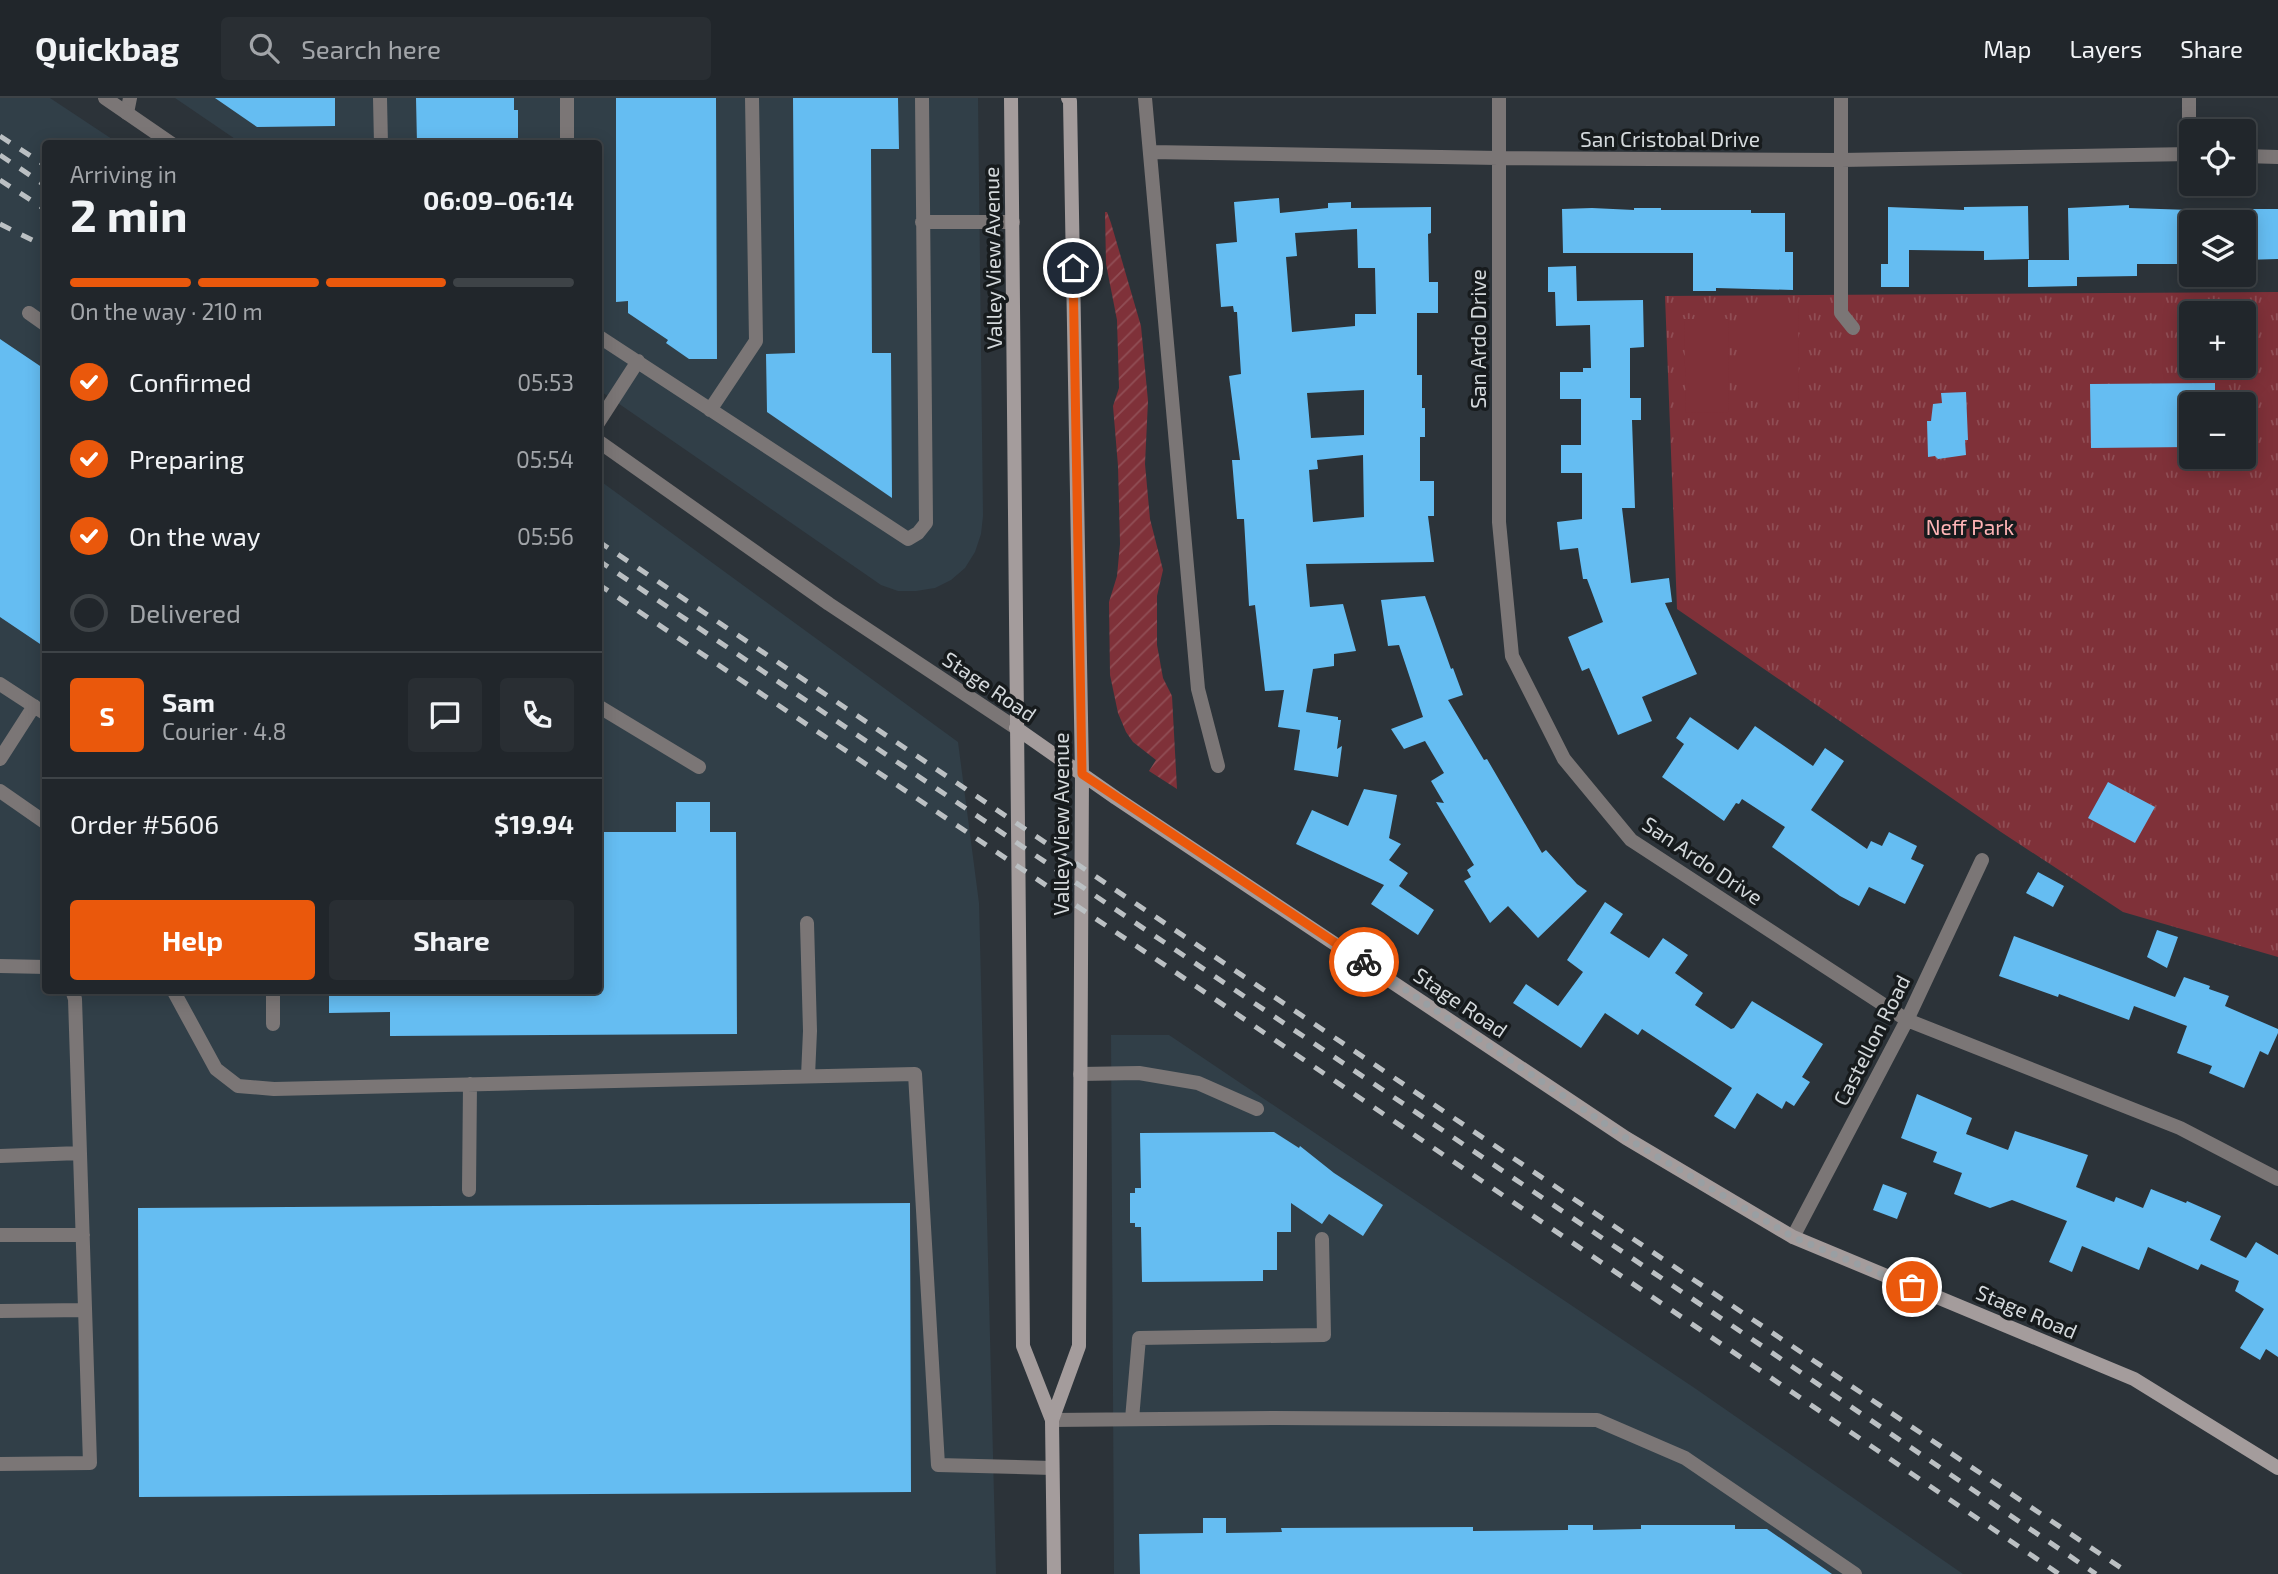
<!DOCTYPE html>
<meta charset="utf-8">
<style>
:root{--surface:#21262b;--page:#292e33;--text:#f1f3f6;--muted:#a2a5a9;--line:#3e4347;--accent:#ea580c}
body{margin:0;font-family:"Exo 2",sans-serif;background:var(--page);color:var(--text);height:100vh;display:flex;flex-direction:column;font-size:26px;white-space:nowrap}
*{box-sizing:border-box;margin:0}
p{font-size:23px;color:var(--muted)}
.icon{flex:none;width:38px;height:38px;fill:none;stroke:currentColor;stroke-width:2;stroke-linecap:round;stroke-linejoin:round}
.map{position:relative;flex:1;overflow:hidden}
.side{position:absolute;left:42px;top:42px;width:560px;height:854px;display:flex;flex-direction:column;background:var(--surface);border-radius:7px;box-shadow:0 4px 18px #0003,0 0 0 2px var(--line)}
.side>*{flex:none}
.buttons{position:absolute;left:2179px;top:21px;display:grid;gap:14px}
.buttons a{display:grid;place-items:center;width:77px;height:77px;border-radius:7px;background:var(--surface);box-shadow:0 4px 18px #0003,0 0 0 2px var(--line);font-size:35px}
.pin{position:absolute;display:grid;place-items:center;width:60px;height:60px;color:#fff;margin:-30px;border:4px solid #fff;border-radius:50%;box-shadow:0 2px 7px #0007}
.courier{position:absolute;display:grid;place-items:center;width:70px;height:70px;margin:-35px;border:5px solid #ea580c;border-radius:50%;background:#fff;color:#222;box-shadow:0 2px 9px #0007}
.head em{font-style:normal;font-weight:700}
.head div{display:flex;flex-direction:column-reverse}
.head{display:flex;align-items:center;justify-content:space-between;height:119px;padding:0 28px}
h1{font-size:46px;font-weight:700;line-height:52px}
.bar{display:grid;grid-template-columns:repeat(4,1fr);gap:10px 7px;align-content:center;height:84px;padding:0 28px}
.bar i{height:9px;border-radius:5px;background:var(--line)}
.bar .active{background:var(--accent)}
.bar p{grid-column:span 4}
.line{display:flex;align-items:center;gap:18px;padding:0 28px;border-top:2px solid var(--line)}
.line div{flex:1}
.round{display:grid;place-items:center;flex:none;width:74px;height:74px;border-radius:7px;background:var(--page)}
ol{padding:0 28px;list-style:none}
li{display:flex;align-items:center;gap:21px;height:77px}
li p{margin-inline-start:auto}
li .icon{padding:7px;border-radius:50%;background:var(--accent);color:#fff;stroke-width:4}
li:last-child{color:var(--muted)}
li i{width:38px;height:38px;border:4px solid var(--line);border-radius:50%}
.primary-button{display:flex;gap:14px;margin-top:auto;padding:14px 28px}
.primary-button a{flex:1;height:80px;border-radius:7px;background:var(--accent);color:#fff;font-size:28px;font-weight:700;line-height:80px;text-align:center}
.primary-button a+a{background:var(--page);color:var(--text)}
header{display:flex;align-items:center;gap:42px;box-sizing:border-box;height:98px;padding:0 35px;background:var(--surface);border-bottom:2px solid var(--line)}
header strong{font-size:33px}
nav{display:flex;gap:38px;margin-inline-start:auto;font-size:24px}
.search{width:490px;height:63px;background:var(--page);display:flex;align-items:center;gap:18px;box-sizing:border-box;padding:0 24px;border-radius:7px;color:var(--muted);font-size:26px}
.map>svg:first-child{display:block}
</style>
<header>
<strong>Quickbag</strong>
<div class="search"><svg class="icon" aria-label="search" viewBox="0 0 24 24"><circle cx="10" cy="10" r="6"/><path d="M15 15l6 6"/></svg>Search here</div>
<nav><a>Map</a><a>Layers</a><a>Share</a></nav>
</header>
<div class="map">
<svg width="2278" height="1476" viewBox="0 0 2278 1476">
<defs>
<pattern id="grass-tufts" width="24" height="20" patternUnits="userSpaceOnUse" patternTransform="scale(1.75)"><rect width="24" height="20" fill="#7f3139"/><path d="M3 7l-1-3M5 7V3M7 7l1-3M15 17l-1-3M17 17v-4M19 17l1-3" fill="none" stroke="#904e55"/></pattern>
<pattern id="garden-furrows" width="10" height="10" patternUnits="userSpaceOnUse" patternTransform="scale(1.75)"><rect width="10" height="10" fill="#7f3139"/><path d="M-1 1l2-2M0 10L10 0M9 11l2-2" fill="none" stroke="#904e55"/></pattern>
</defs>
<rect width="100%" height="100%" fill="#2c3339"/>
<path fill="#313f48" d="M0 0H50L118 45 46 46V892H598L599 382 958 644 979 805 996 1476H0Z
M175 0H978L983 418 981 436 975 454 965 470 951 482 935 490 916 493H898L881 487 599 292 598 46 241 45Z
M1111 937H1169L1696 1291 1963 1476H1114Z"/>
<path fill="url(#grass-tufts)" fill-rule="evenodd" d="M2278 194V859L2123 814 2001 734 1677 511 1665 198ZM2191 215H2244V268H2191ZM2191 306H2244V359H2191Z"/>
<path fill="url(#garden-furrows)" d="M1105 114H1107L1111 125 1141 228 1148 303 1145 366 1150 421 1163 472 1157 498V547L1163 580 1172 598 1177 691 1149 673 1156 662 1133 644 1126 634 1118 615 1110 577 1109 504 1117 478 1120 446 1118 368 1113 308 1119 290 1117 222 1106 166Z"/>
<path fill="#7f3139" d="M1745 208H1798L1799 303H1745Z
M1684 221H1728L1729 314 1686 315Z"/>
<path fill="#65bdf2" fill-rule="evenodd" d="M215 0H335V28L257 29Z
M416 0H514V12H518V46H417Z
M616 0H716L717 261H689L666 245 668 242 628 215V203L616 204Z
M793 0H898L899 51H871L872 255H891L892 400 767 314 766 256 795 255Z
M1279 100 1280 115 1328 110V105L1351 104V110L1431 109V135L1428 136 1429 184H1438V215H1417V277H1422V310H1425V339H1420V383H1434V418H1428L1434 464 1306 466 1310 509 1343 506 1356 553 1334 556V568L1313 571 1306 614 1338 619V622H1341L1337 651 1342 648 1338 679 1294 672 1300 632 1278 629 1284 592 1265 593 1255 507 1249 508 1244 421H1237L1232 362H1240L1229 278 1241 276 1237 214H1234L1233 208 1221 209 1216 146 1237 144 1234 104ZM1357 131 1358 170H1375L1376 216H1355V228L1292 234 1286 159 1297 158 1295 135ZM1364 292V337L1311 340 1307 295ZM1363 357 1364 419 1313 424 1309 372 1318 371 1317 362Z
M2129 107V110L2191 112V166H2137V178L2077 179V188L2028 189V162H2069L2068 110Z
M2028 108 2029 161 1984 162V153L1909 152V189H1881V166H1888V109L1964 112V109Z
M1592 110 1634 112V110H1661V112H1751V115H1785V154H1793V192L1716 190V193H1693V155H1563L1562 111Z
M2244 111H2278V161L2244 162Z
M1576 168 1577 203 1643 202 1644 249 1630 250V300H1641V322H1632L1635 410H1622L1631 485 1669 480 1672 504 1665 505 1697 576 1642 599 1652 623 1618 637 1589 570 1582 573 1568 539 1603 524 1587 481H1583L1578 450 1560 452 1557 424 1582 421V375H1561V347H1581V301H1560V274H1583V270H1591L1590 227 1556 228 1555 194H1548V169Z
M0 241 46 272V550L0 519Z
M2215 285V306H2191V349L2091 350 2090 286Z
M1966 294 1968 342H1965L1966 357 1938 361 1935 358 1928 359 1927 323H1931L1933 306 1942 305 1941 295Z
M1425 498 1451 571 1453 570 1463 597 1448 602 1484 662 1487 661 1542 755 1546 752 1577 786 1587 793 1538 840 1508 808 1490 825 1464 783 1471 779 1467 772 1474 767 1436 704 1444 705 1431 683 1444 675 1425 643 1404 651 1391 631 1423 619 1399 547 1388 548 1381 502Z
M1690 619 1738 652 1755 628 1813 668 1825 650 1844 663 1811 712 1867 751 1871 743 1882 748 1889 734 1917 748 1911 761 1924 767 1905 806 1869 789 1859 808 1840 798 1772 749 1785 729 1742 701 1739 706 1736 705 1724 723 1662 679 1684 646 1676 640Z
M2108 684 2155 709 2135 745 2088 720Z
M1364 691 1397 697 1389 740 1401 746 1389 762 1408 775 1399 788 1434 812 1418 837 1371 806 1384 787 1296 746 1312 712 1348 728Z
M676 704H710V734H736L737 936 390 938V914L329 915V892H598V734H676Z
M2038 774 2064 788 2053 809 2026 795Z
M1605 804 1623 816 1610 835 1649 860 1663 840 1688 857 1675 875 1703 895 1695 907 1731 931 1734 930 1752 903 1823 946 1802 979 1810 984 1794 1008 1786 1003 1782 1011 1757 995 1735 1031 1714 1018 1732 990 1642 931 1638 937 1605 915 1581 950 1513 905 1526 886 1558 908 1583 874 1567 862Z
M2157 832 2178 839 2167 870 2147 859Z
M2014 838 2175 899 2184 879 2210 888 2209 891 2229 898 2225 908 2278 931V935L2268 957 2260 953 2244 990 2209 975 2212 968 2177 955 2187 928 2134 908 2129 922 2059 896 2058 899 1999 878Z
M1917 996 1972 1020 1966 1036 2008 1052 2015 1033 2088 1057 2076 1089 2114 1104 2116 1099 2143 1110 2151 1091 2186 1105 2187 1103 2221 1118 2210 1142 2246 1160 2256 1144 2278 1157V1259L2266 1251 2260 1262 2240 1250 2264 1211 2235 1193 2239 1183 2201 1166 2198 1172 2148 1149 2139 1172 2082 1148 2072 1174 2049 1164 2067 1123 2012 1102 1990 1110 1954 1096 1962 1075 1933 1064 1937 1054 1901 1040Z
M1274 1034 1299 1050 1300 1048 1334 1075 1383 1107 1363 1138 1329 1116 1322 1126 1291 1105V1134H1277V1172H1263V1183L1142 1184 1141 1129H1135V1125H1130V1095H1135V1090H1141L1140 1035Z
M1883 1086 1907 1095 1897 1121 1873 1112Z
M910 1105 911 1394 139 1399 138 1110Z
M1203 1420H1226V1435L1282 1434 1281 1430 1473 1429V1433L1568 1432V1427H1593V1432L1641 1431V1427H1735V1431H1767L1832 1476H1140L1139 1436 1203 1435Z"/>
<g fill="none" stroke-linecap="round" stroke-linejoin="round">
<path stroke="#7b7676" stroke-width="14" d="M380 0 381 46
M567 0V46
M127 15 130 0
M922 124H1013
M29 215 46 227
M598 238 908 441 918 435 926 425 922 0
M710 312 756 243 752 0
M598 325 638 263
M0 586 46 616
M598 608 699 669
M0 661 34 608
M807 825 810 933 808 978
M0 868 46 869
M173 892 216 971 238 988 274 991 915 976 938 1367 1052 1370
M273 926V892
M1080 976 1139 975 1198 985 1257 1011
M0 1058 80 1055
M469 1092 470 986
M0 1137H83
M0 1213 85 1212
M1132 1321 1139 1240 1324 1237 1322 1141
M1052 1322 1276 1320 1597 1322 1685 1360 1855 1476
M0 1366 90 1365 75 901 72 892"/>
<path stroke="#7b7676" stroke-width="14" d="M1145 0 1198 591 1218 668
M1499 0V424L1512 558 1564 661 1631 742 1907 922 2180 1030 2278 1081
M1841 0V215L1853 230
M1150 54 1498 60 1841 62 2191 56
M2189 55V0
M2244 58 2278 59
M0 693 46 725
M1793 1139 1907 922 1982 762"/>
<path stroke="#7b7676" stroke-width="14" d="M105 0 172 46
M598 343 829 506 1016 630"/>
<path stroke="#a49c9c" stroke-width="14" d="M1011 0 1023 1248 1052 1322 1054 1476
M1016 630 1116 700 1626 1040 1793 1139 2134 1281 2278 1370
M1052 1322 1079 1248 1082 676 1070 3 1068 0"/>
<path stroke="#bbc0c3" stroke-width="5" stroke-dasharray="12 12" stroke-linecap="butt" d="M0 38 46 68
M0 57 46 88
M0 82 46 112
M0 126 46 149
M598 443 2130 1476
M598 462 1765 1250 2096 1476
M598 486 1172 872 2059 1476"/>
</g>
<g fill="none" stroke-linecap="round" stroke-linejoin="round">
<path stroke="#999fa3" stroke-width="7" stroke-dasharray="0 12.6" d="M1364 864 1626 1040 1793 1139 1912 1189"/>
<path stroke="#ea580c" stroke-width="9" d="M1073 170 1082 676 1364 864"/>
</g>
<g text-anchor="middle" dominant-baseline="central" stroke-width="7" stroke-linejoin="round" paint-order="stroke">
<g font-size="21" fill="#d4d9dc" stroke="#171b1d">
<text x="1670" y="40">San Cristobal Drive</text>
<text transform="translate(992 160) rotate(-91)">Valley View Avenue</text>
<text transform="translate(1477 241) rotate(-90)">San Ardo Drive</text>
<text transform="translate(990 588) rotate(34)">Stage Road</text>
<text transform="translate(1060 726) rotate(-90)">Valley View Avenue</text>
<text transform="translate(1703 762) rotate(34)">San Ardo Drive</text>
<text transform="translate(1461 904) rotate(34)">Stage Road</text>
<text transform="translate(1871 942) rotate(-63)">Castellon Road</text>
<text transform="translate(2027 1213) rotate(23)">Stage Road</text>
</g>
<g font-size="21" fill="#feb4b6" stroke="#171b1d">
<text x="1970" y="428">Neff Park</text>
</g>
</g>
</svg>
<div class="buttons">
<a><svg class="icon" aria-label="locate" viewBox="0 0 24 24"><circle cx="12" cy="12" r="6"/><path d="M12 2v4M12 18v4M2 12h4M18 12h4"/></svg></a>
<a><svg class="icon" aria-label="layers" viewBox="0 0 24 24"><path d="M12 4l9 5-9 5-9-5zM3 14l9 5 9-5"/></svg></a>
<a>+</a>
<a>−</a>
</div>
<div class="pin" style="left:1912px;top:1189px;background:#ea580c"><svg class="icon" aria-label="bag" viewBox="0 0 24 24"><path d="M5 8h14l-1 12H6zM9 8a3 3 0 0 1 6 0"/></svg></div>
<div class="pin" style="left:1073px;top:170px;background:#1f2937"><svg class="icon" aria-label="home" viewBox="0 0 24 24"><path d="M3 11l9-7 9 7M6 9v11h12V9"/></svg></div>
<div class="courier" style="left:1364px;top:864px"><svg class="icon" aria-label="bike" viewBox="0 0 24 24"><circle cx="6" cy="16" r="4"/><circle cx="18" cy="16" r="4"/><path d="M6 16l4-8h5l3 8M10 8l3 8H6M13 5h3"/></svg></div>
<section class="side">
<div class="head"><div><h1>2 min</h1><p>Arriving in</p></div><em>06:09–06:14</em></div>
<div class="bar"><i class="active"></i><i class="active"></i><i class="active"></i><i></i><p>On the way · 210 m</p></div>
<ol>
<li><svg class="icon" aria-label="check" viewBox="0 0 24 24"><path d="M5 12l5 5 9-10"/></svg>Confirmed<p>05:53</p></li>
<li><svg class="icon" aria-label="check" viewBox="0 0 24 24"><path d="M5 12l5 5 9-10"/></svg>Preparing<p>05:54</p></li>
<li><svg class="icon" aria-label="check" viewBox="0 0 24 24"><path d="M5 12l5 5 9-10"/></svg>On the way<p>05:56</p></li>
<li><i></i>Delivered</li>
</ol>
<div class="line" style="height:126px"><b class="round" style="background:var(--accent);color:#fff">S</b><div><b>Sam</b><p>Courier · 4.8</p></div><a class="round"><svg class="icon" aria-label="chat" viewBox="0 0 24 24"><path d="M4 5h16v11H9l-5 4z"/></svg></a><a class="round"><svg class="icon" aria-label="phone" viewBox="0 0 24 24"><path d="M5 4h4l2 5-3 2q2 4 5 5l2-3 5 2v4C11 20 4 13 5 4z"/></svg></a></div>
<div class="line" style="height:91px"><div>Order #5606</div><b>$19.94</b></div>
<div class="primary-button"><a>Help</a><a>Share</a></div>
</section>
</div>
